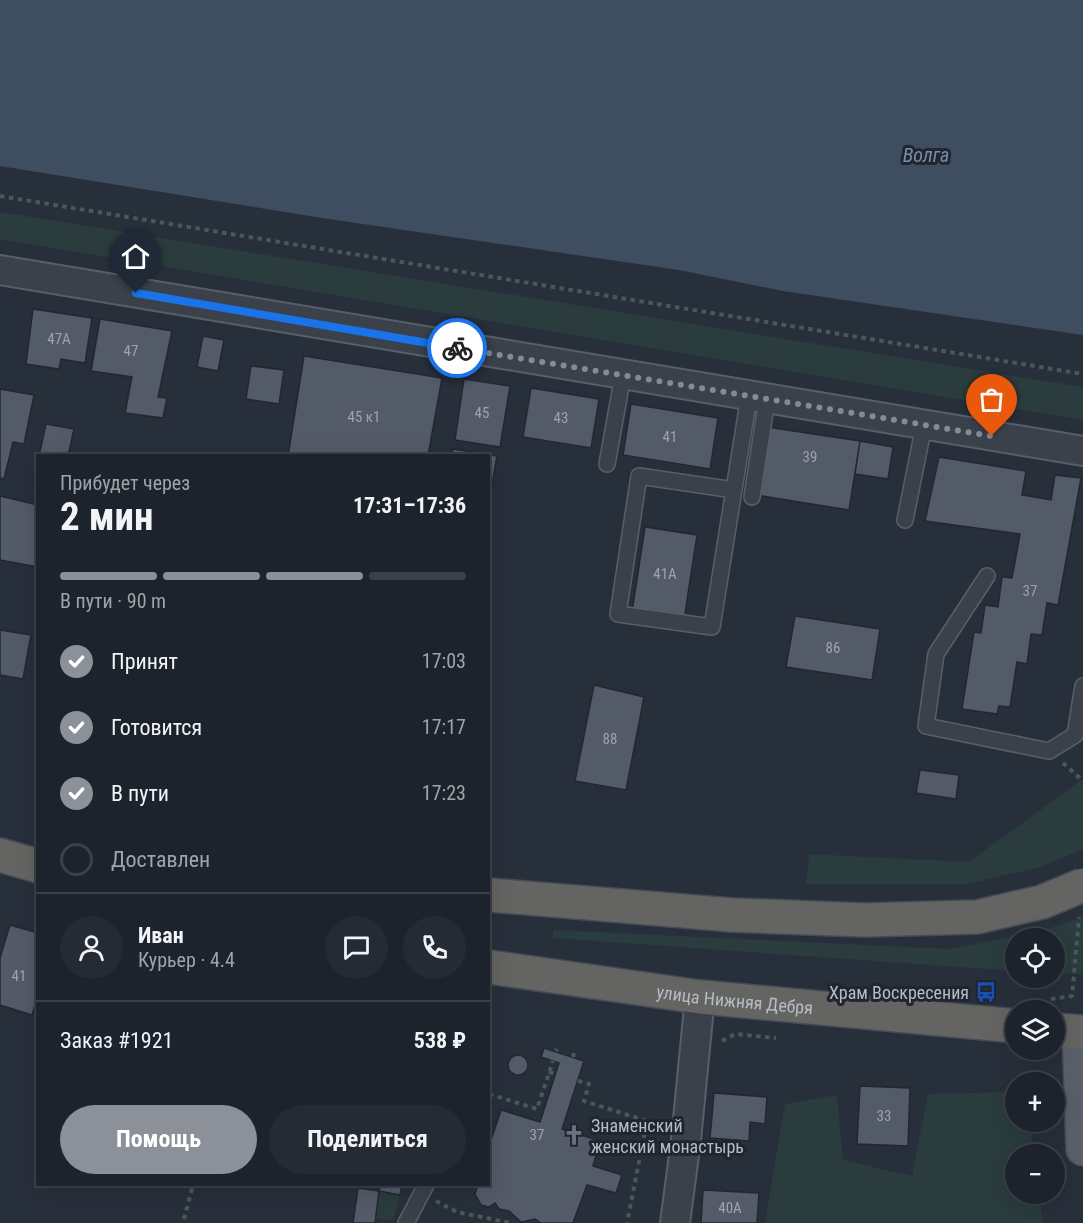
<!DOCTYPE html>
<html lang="ru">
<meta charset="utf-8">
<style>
:root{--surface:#1d232c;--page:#252b34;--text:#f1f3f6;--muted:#a0a4a9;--line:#3b4048;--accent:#8c9099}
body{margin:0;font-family:"Roboto Condensed",sans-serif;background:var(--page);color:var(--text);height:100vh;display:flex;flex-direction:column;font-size:22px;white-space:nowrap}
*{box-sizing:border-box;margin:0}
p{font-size:20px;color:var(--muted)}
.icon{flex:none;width:33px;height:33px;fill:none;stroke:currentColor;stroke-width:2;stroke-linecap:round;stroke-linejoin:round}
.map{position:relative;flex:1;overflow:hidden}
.sheet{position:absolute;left:36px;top:454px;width:454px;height:732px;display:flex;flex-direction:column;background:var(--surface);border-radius:0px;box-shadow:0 6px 24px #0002,0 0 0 2px var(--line)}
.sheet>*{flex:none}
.tools{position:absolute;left:1005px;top:928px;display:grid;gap:12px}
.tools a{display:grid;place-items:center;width:60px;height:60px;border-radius:50%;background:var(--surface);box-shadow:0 6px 24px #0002,0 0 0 2px var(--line);font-size:30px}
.pin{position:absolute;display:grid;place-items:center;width:51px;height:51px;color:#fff;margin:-62px -26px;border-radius:50% 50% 50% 0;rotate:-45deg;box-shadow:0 0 6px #0007}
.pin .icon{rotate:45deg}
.courier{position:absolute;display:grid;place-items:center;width:60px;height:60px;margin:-30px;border:4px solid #1a73e8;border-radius:50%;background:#fff;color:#222;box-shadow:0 2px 8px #0007}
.overview em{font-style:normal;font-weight:700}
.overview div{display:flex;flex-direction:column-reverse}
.overview{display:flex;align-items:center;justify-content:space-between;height:102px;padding:0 24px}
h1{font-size:39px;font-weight:700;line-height:45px}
.bar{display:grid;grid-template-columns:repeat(4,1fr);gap:9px 6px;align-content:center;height:72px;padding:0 24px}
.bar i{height:8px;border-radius:4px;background:var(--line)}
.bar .on{background:var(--accent)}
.bar p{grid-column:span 4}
.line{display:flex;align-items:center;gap:15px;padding:0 24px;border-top:2px solid var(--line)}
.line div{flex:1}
.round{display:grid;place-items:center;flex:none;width:63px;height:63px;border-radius:32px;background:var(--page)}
ol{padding:0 24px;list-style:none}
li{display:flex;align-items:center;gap:18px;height:66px}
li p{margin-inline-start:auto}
li .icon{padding:6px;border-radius:50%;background:var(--accent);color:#fff;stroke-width:4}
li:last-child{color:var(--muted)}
li i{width:33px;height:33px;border:3px solid var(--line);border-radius:50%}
.cta{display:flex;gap:12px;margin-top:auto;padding:12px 24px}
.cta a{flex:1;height:69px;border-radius:36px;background:var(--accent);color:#fff;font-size:24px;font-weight:700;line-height:69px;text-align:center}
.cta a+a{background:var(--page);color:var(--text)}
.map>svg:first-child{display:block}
</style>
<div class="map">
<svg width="1083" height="1223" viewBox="0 0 1083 1223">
<rect width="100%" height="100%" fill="#272f3b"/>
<path fill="#2a3c3d" d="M0 212 1083 387V420L0 239Z
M1083 779V849L1041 867 966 884H806L809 854 969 862Z
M1083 917V975L1055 973 1054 939H1016L1015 971 553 938V930L949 949 1036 933Z
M1015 1092 1016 1122H1030L1034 1155H1016V1194H1039L1043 1223H765L785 1104 837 1095 843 1160 912 1176 928 1094Z
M379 1191 400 1195 393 1220 376 1219Z"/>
<path fill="#3f4d61" d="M0 0H1083V335L783 291 679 270 322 218 0 166Z"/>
<path fill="#535a68" stroke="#212832" stroke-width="1.5" d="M33 309 92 318 85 363 61 359 59 369 26 364Z
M100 319 172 331 158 397 167 398 163 418 125 413 132 377 91 371Z
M203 336 224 340 218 371 197 367Z
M304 356 442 378 428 456H288Z
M251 366 284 370 279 404 246 399Z
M464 379 510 386 500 447 455 440Z
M531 388 599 399 591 448 523 437Z
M0 389 34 395 24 444 13 442 4 479 0 478Z
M631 404 718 418 710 469 623 455Z
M46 424 74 429 68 456H39Z
M767 427 860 441 849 510 756 495Z
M860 441 893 447 888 479 855 474Z
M453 449 497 456 489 502V456H452Z
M939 457 1026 471 1022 495 1051 500 1055 475 1081 478 1058 605 1047 603 1042 635 1031 634 1027 664 1017 662 1010 707 999 706 997 714 962 709 974 632 981 633 985 605 998 607 1002 577 1012 578 1020 534 925 521Z
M38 463V484L33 483Z
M0 496 38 505V567L0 560Z
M645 527 697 535 684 620 632 612Z
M795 616 880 629 872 680 786 667Z
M0 630 31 635 23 679 0 675Z
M594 685 644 697 626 790 575 781Z
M920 770 959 775 956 799 916 793Z
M10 925 38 933V995L32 1015 0 1005V958Z
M544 1048 584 1061 562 1129 600 1141 593 1166 622 1175 616 1193 587 1185 573 1223H541L535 1219 521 1222 509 1211 499 1209 495 1203 489 1207 481 1205 475 1194 478 1185H489V1146L501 1110 540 1122 559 1063 541 1057Z
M508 1065a10 10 0 1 1 20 0a10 10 0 1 1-20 0Z
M860 1086 910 1088 908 1146 857 1144Z
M714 1093 767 1097 765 1124 750 1122 749 1141 710 1138Z
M380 1185H402L400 1195 379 1191Z
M358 1188 379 1191 375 1223H353Z
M703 1190 759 1193 757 1223H701Z"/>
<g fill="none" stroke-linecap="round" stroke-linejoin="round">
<g stroke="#585f69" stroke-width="18">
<path id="service" d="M607 464 623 375
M734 490 639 476 618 614 712 627 749 396
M752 497 767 399
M905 520 924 425
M987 576 936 654 926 726 1049 751 1075 735 1083 686
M406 1223 426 1185"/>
</g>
<g stroke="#585f69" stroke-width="32">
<path id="minor" d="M0 270 1083 451
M675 1223 686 1140 700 997"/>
</g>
<g stroke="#434a54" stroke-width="36">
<path id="primary" d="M1079 1032 1083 1149"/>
</g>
<g stroke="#454c56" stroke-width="36">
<g id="trunk">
<path d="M0 855 38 866"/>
<path d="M489 895 732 915"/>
<path id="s1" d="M489 967 700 997 1016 1026"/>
<path d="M1054 1030 1083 1032"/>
</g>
</g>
<path stroke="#49585b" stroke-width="4" stroke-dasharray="4.5 4.5" stroke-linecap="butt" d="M0 196 1083 374
M1063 763 1083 781
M1051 999 1072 996 1079 917
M722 1041 735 1034 776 1038
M556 1051 557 1049
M573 1057 574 1053
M549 1072 555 1074
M578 1081 589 1084 584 1101 647 1121 627 1223
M489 1094 537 1109 553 1061
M436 1201 457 1212 510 1223
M184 1219 193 1185"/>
<use href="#service" stroke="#3a414b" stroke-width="15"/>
<use href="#minor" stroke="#3a414b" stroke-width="28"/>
<use href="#primary" stroke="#59606b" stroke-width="33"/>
<use href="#trunk" stroke="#646462" stroke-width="33"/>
<g stroke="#454c56" stroke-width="36" stroke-linecap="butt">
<path id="trunk-bridge" d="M732 915 864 920 977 917 1042 902 1083 885"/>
</g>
<use href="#trunk-bridge" stroke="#646462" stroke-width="33"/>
</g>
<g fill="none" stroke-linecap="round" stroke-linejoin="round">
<path stroke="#848b95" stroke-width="6" stroke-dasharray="0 10.8" d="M457 348 992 436"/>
<path stroke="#1a73e8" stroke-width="8" d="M136 293 457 348"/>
</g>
<defs>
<g id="bus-bare" transform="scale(1.62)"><path d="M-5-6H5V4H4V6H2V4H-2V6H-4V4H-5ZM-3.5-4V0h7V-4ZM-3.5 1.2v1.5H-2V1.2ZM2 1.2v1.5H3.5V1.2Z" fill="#1a4fb4" stroke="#1f2630" stroke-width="2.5" paint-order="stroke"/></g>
<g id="church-bare" transform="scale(1.62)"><path d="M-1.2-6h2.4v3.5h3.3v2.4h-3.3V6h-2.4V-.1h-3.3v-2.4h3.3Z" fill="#6b7280" stroke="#1f2630" stroke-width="2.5" paint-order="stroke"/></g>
</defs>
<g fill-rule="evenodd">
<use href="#bus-bare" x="986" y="992"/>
<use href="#church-bare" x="574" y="1135"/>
</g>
<g text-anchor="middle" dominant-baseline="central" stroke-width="6" stroke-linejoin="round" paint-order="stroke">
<g font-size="15" fill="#9da4ae">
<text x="59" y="339">47А</text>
<text x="131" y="351">47</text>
<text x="482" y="413">45</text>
<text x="364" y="417">45 к1</text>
<text x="561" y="418">43</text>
<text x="670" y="437">41</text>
<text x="810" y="457">39</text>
<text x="665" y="574">41А</text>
<text x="1030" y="591">37</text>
<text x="833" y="648">86</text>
<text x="610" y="739">88</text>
<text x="19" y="976">41</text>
<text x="884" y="1116">33</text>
<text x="537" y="1135">37</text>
<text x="730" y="1208">40А</text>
</g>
<g font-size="18" fill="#b6bcc6" stroke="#1f2630" text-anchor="end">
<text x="969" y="992">Храм Воскресения</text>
<text x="591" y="1125" text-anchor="start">Знаменский<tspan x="591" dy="21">женский монастырь</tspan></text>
</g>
<g font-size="18" fill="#b6bcc6" stroke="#1f2630">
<text stroke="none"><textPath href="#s1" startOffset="248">улица Нижняя Дебря</textPath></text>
</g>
<g font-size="20" font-style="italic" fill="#7b8da6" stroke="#1f2630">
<text x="926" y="155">Волга</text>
</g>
</g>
</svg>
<div class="tools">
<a><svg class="icon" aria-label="locate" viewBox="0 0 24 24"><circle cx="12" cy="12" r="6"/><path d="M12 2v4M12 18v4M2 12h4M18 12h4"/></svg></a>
<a><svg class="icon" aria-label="layers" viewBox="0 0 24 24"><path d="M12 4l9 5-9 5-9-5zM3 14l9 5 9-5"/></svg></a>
<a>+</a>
<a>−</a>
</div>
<div class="pin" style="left:992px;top:436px;background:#ea580c"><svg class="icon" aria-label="bag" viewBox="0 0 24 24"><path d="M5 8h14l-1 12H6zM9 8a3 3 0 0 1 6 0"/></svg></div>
<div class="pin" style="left:136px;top:293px;background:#1f2937"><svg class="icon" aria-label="home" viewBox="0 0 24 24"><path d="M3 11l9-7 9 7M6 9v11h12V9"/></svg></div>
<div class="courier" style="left:457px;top:348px"><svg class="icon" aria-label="bike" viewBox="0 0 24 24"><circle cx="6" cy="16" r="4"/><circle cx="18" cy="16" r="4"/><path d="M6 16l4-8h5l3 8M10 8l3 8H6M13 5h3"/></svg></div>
<section class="sheet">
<div class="overview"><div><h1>2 мин</h1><p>Прибудет через</p></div><em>17:31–17:36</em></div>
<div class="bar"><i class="on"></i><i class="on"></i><i class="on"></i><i></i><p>В пути · 90 m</p></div>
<ol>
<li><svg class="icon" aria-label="check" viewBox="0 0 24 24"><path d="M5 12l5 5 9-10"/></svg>Принят<p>17:03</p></li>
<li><svg class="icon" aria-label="check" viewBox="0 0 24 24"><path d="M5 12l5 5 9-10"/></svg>Готовится<p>17:17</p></li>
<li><svg class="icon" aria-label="check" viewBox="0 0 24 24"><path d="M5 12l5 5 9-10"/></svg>В пути<p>17:23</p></li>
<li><i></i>Доставлен</li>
</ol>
<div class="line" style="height:108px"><a class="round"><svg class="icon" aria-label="person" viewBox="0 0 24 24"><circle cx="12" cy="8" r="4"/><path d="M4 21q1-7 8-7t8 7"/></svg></a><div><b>Иван</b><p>Курьер · 4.4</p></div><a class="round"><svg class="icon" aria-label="chat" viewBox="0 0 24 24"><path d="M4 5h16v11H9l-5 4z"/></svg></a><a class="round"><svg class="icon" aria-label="phone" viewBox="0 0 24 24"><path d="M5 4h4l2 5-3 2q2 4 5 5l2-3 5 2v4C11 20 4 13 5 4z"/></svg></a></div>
<div class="line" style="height:78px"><div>Заказ #1921</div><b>538 ₽</b></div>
<div class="cta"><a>Помощь</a><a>Поделиться</a></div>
</section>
</div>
